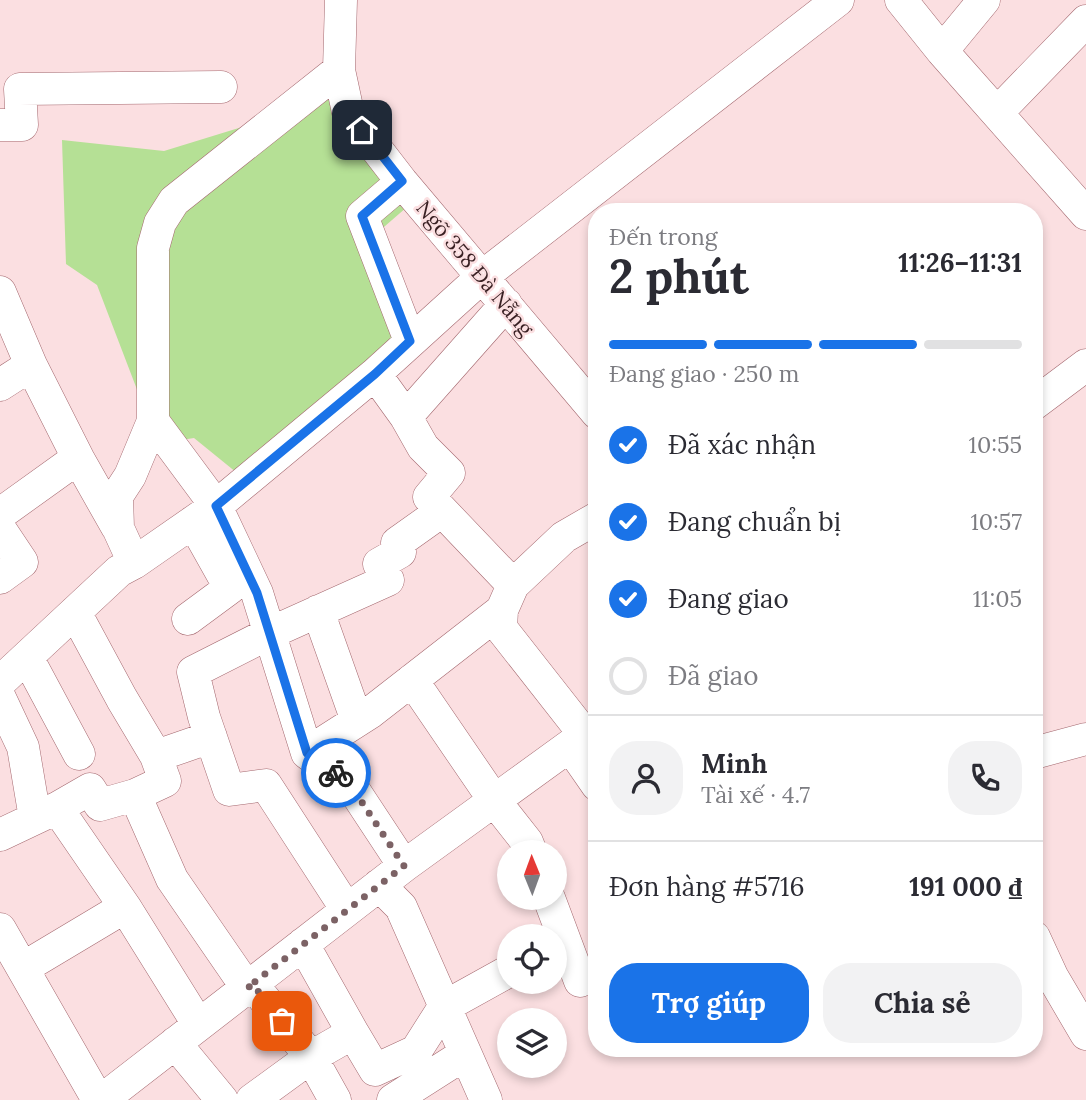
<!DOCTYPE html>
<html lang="vi">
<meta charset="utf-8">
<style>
:root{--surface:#fff;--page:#f2f2f3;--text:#2b2b33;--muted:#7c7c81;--line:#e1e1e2;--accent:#1a73e8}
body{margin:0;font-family:Lora,serif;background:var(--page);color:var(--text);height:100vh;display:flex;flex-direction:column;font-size:26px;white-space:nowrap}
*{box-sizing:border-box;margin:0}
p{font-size:23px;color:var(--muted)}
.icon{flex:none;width:38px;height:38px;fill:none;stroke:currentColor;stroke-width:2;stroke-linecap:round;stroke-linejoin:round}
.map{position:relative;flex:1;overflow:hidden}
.panel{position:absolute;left:588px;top:203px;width:455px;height:854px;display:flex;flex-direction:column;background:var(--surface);border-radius:28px;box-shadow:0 4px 10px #0003}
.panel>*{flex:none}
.needle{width:46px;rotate:359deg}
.controls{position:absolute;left:497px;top:840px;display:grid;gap:14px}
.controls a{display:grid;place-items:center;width:70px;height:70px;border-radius:50%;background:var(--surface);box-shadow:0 4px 10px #0003;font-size:35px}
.pin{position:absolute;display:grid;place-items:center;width:60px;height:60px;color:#fff;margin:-30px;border-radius:14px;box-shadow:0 4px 10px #0006}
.courier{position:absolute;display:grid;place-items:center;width:70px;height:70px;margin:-35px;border:5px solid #1a73e8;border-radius:50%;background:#fff;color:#222;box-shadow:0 2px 9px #0007}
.overview em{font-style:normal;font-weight:700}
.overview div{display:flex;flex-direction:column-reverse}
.overview{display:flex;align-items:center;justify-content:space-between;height:119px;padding:0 21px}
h1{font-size:46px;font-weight:700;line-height:52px}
.bar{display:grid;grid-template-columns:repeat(4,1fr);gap:10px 7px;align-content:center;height:84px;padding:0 21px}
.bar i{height:9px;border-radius:5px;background:var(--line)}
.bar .on{background:var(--accent)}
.bar p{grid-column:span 4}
.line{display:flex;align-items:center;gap:18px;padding:0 21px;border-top:2px solid var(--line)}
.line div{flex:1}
.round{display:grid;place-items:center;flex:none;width:74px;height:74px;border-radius:28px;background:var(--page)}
ol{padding:0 21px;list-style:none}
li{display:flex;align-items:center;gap:21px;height:77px}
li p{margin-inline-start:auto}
li .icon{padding:7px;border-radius:50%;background:var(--accent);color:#fff;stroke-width:4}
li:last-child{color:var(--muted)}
li i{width:38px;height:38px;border:4px solid var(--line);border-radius:50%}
.cta{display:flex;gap:14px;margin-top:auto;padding:14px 21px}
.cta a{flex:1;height:80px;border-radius:28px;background:var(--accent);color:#fff;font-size:28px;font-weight:700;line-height:80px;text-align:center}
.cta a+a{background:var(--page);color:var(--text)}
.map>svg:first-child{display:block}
</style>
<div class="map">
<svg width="1086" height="1100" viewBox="0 0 1086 1100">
<rect width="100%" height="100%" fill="#fbdfe1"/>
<path fill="#b5e095" d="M316 77 407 207 362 246 415 330 242 477 194 438 162 443 141 400 97 285 66 264 62 140 164 151 255 123Z"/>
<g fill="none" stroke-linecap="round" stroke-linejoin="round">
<g stroke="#a4686f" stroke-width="33">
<path id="minor" d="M341 0 339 70 348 112 402 182 597 413
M901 0 942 51 1086 214
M942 51 984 0
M997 113 1086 21
M0 125H22L20 89 221 87
M402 182 362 216 410 341
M0 292 31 365 78 458 117 527
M375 374 483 276 838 0
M0 385 31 365
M1034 404 1086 365
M406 417 423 447 449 473 429 497 513 585
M153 421 216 506 257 593 307 753 350 784 404 866
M0 514 78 458
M0 529 22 562 0 578
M134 563 216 506 375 374 406 417 506 304
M502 610 501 628 585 735
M318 611 357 721
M75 612 122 699 156 756
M188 619 230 588 193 522
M27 657 79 754
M412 680 494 800 527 842 531 852
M0 682 119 571 134 563 118 528 117 496 130 476 153 421V248L160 223 174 201 339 70
M0 698 23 747 35 818
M570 746 597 785
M307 753 371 712 502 610 513 585 564 537 597 518
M1034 753 1086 739
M135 795 172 879 247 988 253 985 311 1057 335 1100
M57 808 125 907 198 1024
M0 835 57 808 90 789 100 805 135 795 165 781 156 756 211 737
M379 885 401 907 486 1100
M549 898 580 981
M347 910 266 785 229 790 204 717 193 672 270 633 388 580 379 564 400 552 397 543 442 511
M0 929 98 1100
M1034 937 1052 976 1086 1034
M303 944 353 1033
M23 968 125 907
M175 1043 222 1100
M102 1100 404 866 597 726
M252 1100 311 1057 353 1033 375 1070 416 1051 444 1007 509 971
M393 1100 465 1054"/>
</g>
<use href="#minor" stroke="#fff" stroke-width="32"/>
</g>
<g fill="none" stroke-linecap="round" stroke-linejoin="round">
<path stroke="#7c6265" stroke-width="7" stroke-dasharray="0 12.6" d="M282 1021 253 985 247 988 404 866 350 784 336 773"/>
<path stroke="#1a73e8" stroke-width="9" d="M336 773 307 753 257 593 216 506 375 374 410 341 362 216 402 181 362 130"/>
</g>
<g text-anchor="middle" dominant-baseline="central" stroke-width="5" stroke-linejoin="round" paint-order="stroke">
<g font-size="21" fill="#381f22" stroke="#fbdfe1">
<text transform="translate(475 268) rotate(50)">Ngõ 358 Đà Nẵng</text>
</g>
</g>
</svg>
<div class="controls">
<a><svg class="needle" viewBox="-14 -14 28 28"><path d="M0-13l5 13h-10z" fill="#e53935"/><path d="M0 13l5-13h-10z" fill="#7c7c81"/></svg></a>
<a><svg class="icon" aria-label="locate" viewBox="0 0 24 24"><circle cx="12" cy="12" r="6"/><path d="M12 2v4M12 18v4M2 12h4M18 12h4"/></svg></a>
<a><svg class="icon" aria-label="layers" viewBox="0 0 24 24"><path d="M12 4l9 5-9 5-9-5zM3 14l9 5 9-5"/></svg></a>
</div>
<div class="pin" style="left:282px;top:1021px;background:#ea580c"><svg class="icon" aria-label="bag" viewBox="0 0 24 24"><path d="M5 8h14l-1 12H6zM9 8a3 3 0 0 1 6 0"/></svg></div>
<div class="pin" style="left:362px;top:130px;background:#1f2937"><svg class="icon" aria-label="home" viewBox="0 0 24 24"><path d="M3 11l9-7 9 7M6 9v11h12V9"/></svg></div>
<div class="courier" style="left:336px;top:773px"><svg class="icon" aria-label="bike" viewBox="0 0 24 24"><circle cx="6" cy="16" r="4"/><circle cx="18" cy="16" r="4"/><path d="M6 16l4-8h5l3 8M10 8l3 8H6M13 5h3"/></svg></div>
<section class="panel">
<div class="overview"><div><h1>2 phút</h1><p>Đến trong</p></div><em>11:26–11:31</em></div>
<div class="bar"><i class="on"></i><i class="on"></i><i class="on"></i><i></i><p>Đang giao · 250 m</p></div>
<ol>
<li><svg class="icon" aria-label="check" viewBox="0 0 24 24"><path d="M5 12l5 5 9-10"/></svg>Đã xác nhận<p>10:55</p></li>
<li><svg class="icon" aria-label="check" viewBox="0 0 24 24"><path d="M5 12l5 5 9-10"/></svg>Đang chuẩn bị<p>10:57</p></li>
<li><svg class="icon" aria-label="check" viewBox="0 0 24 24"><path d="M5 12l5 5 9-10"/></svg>Đang giao<p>11:05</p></li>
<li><i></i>Đã giao</li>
</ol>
<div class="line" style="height:126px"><a class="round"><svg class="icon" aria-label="person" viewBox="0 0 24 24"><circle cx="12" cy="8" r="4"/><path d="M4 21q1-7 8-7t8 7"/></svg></a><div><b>Minh</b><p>Tài xế · 4.7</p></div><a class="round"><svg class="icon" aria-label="phone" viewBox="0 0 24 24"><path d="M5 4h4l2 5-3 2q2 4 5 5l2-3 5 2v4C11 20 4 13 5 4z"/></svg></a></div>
<div class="line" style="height:91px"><div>Đơn hàng #5716</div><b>191 000 ₫</b></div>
<div class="cta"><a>Trợ giúp</a><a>Chia sẻ</a></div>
</section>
</div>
